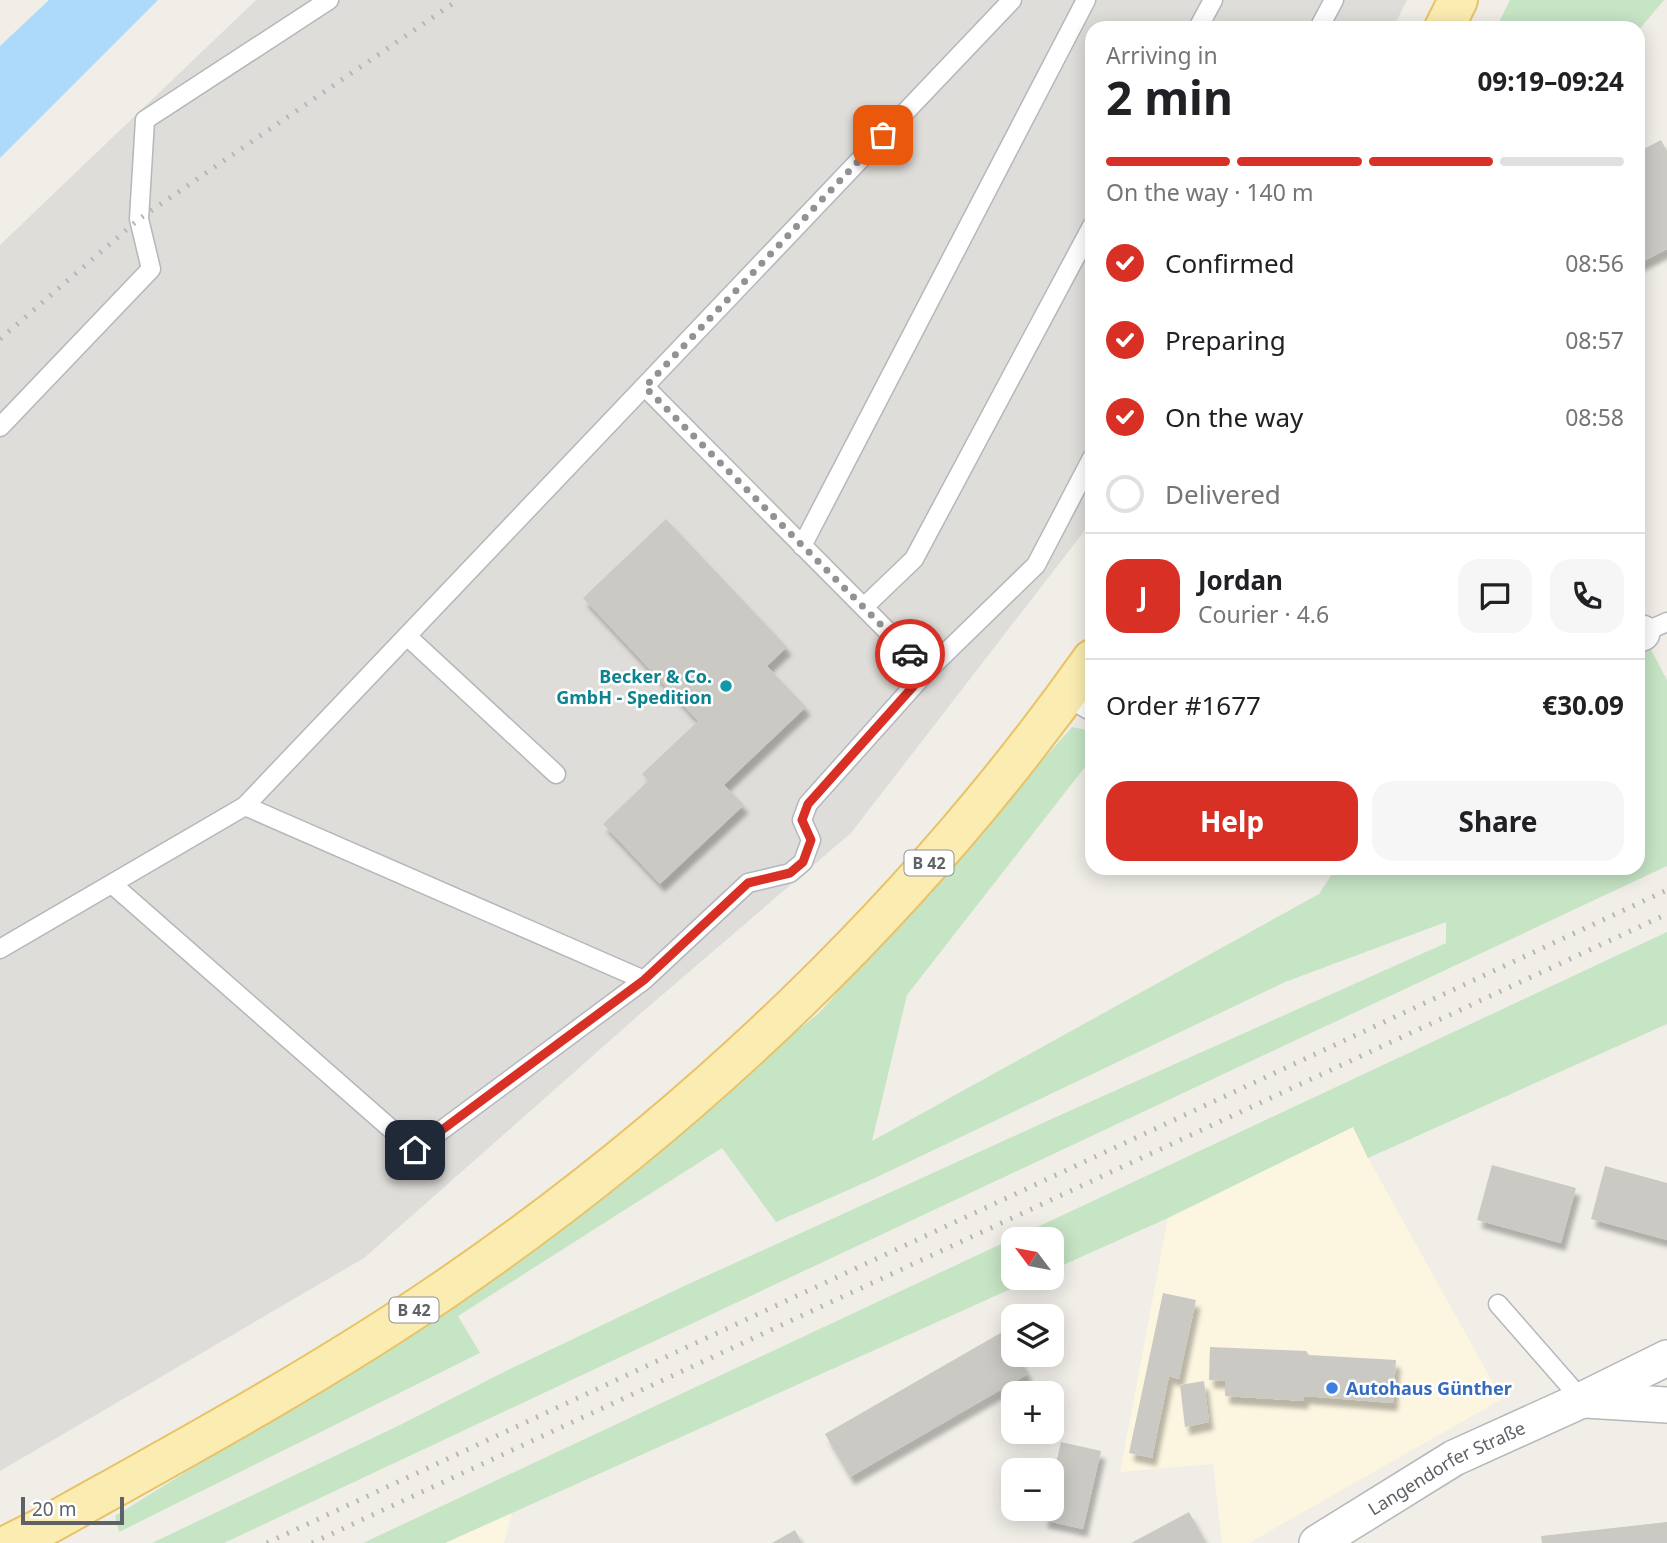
<!DOCTYPE html>
<meta charset="utf-8">
<style>
:root{--surface:#fff;--page:#f6f6f6;--text:#202124;--muted:#757577;--line:#e0e0e0;--accent:#d93025}
body{margin:0;font-family:"Noto Sans",sans-serif;background:var(--page);color:var(--text);height:100vh;display:flex;flex-direction:column;font-size:26px;white-space:nowrap}
*{box-sizing:border-box;margin:0}
p{font-size:23px;color:var(--muted)}
.icon{flex:none;width:38px;height:38px;fill:none;stroke:currentColor;stroke-width:2;stroke-linecap:round;stroke-linejoin:round}
.map{position:relative;flex:1;overflow:hidden}
.side{position:absolute;left:1085px;top:21px;width:560px;height:854px;display:flex;flex-direction:column;background:var(--surface);border-radius:21px;box-shadow:0 4px 18px #0003}
.side>*{flex:none}
.needle{width:46px;rotate:302deg}
.tools{position:absolute;left:1001px;top:1227px;display:grid;gap:14px}
.tools a{display:grid;place-items:center;width:63px;height:63px;border-radius:14px;background:var(--surface);box-shadow:0 4px 18px #0003;font-size:35px}
.scale{position:absolute;left:21px;bottom:18px;width:103px;box-sizing:border-box;padding-left:7px;border:4px solid #5e6266;border-top:0;font-size:19px;line-height:24px;white-space:nowrap;color:#5e6266;-webkit-text-stroke:5px #fff;paint-order:stroke}
.pin{position:absolute;display:grid;place-items:center;width:60px;height:60px;color:#fff;margin:-30px;border-radius:14px;box-shadow:0 4px 10px #0006}
.courier{position:absolute;display:grid;place-items:center;width:70px;height:70px;margin:-35px;border:5px solid #d93025;border-radius:50%;background:#fff;color:#222;box-shadow:0 2px 9px #0007}
.summary em{font-style:normal;font-weight:700}
.summary div{display:flex;flex-direction:column-reverse}
.summary{display:flex;align-items:center;justify-content:space-between;height:119px;padding:0 21px}
h1{font-size:46px;font-weight:700;line-height:52px}
.bar{display:grid;grid-template-columns:repeat(4,1fr);gap:10px 7px;align-content:center;height:84px;padding:0 21px}
.bar i{height:9px;border-radius:5px;background:var(--line)}
.bar .on{background:var(--accent)}
.bar p{grid-column:span 4}
.line{display:flex;align-items:center;gap:18px;padding:0 21px;border-top:2px solid var(--line)}
.line div{flex:1}
.round{display:grid;place-items:center;flex:none;width:74px;height:74px;border-radius:21px;background:var(--page)}
ol{padding:0 21px;list-style:none}
li{display:flex;align-items:center;gap:21px;height:77px}
li p{margin-inline-start:auto}
li .icon{padding:7px;border-radius:50%;background:var(--accent);color:#fff;stroke-width:4}
li:last-child{color:var(--muted)}
li i{width:38px;height:38px;border:4px solid var(--line);border-radius:50%}
.primary-button{display:flex;gap:14px;margin-top:auto;padding:14px 21px}
.primary-button a{flex:1;height:80px;border-radius:21px;background:var(--accent);color:#fff;font-size:28px;font-weight:700;line-height:80px;text-align:center}
.primary-button a+a{background:var(--page);color:var(--text)}
.map>svg:first-child{display:block}
</style>
<div class="map">
<svg width="1667" height="1543" viewBox="0 0 1667 1543">
<defs>
<filter id="shadow"><feDropShadow dx="4.5" dy="8" stdDeviation="2" flood-color="#0004"/></filter>
</defs>
<rect width="100%" height="100%" fill="#f0eee7"/>
<path fill="#fcf5e0" d="M1353 1127 1368 1158 1502 1399 1249 1543H1222L1213 1464 1120 1472 1168 1218Z
M512 1513 504 1543H445Z"/>
<path fill="#dfddd9" d="M256 0H1407L1393 28H1092V520L1082 534 851 833 640 1014 364 1258 0 1471V245Z"/>
<path fill="#c6e5c5" d="M1510 0H1664L1638 31V28H1496Z
M1638 625 1667 680V866L224 1543H152L400 1425 504 1372 682 1287 1056 1117 1446 943V922L1285 982 875 1178 776 1222 722 1148 458 1316 480 1353 119 1532 115 1516 450 1308 541 1241 819 1013 1072 727 1092 731V758L907 995 872 1141 1319 894 1336 868H1638Z
M1667 932V1024L1368 1158 1353 1127 1168 1218 1052 1270V1239H1013V1278H1035L445 1543H363Z"/>
<path fill="#addafa" d="M49 0H158L0 158V46Z"/>
<path fill="#cbc9c4" filter="url(#shadow)" d="M1661 140 1667 151V249L1638 264V152Z
M666 519 787 647 767 666 806 707 724 785 744 805 660 884 603 824 648 781 642 774 698 721 583 598Z
M1492 1165 1576 1188 1561 1243 1477 1220Z
M1605 1166 1667 1183V1240L1591 1219Z
M1163 1293 1196 1300 1179 1379 1169 1376 1152 1458 1129 1453Z
M1004 1331 1013 1348V1354H1017L1028 1374 850 1477 825 1434Z
M1210 1347 1306 1351 1309 1355 1396 1360 1393 1403 1304 1396V1401L1225 1396V1381L1209 1380Z
M1204 1381 1209 1422 1185 1427 1180 1385Z
M1061 1442 1101 1451 1083 1529 1043 1520 1045 1508H1052V1481Z
M1189 1512 1206 1543H1131Z
M1667 1522V1543H1542L1541 1536Z
M795 1530 802 1543H772Z"/>
<g fill="none" stroke-linecap="round" stroke-linejoin="round">
<g stroke="#b4b7bb" stroke-width="21">
<path id="lane" d="M1198 28 1213 0
M1319 28 1334 0
M0 427 151 269 139 219 145 120 329 0
M802 546 1086 0
M864 607 914 559 1092 226
M1642 633 1667 622
M407 636 556 774
M927 671 1036 565 1092 458
M245 806 644 980 748 883 790 873 803 862 811 840 802 820 808 804 927 671 645 387
M112 884 415 1150 644 980
M0 949 245 806 1012 0
M1498 1304 1582 1400"/>
</g>
<g stroke="#b4b7bb" stroke-width="38">
<g id="street">
<path d="M1638 634 1642 633"/>
<path d="M1071 689 1092 702"/>
<path d="M1586 1400 1667 1405"/>
<path id="s1" d="M1317 1543 1454 1458 1582 1400 1667 1358"/>
</g>
</g>
<g stroke="#eac266" stroke-width="42">
<path id="primary" d="M1444 28 1458 0
M11 1543 51 1523C185 1448 320 1375 447 1288 695 1118 918 905 1092 659"/>
</g>
<use href="#lane" stroke="#fff" stroke-width="18"/>
<use href="#street" stroke="#fff" stroke-width="35"/>
<use href="#primary" stroke="#fbedb1" stroke-width="38"/>
<path stroke="#b5b6b6" stroke-width="5" stroke-dasharray="2 9" stroke-linecap="butt" d="M0 339 139 219 458 0
M267 1543 1667 890
M312 1543 1667 914"/>
</g>
<g fill="none" stroke-linecap="round" stroke-linejoin="round">
<path stroke="#919393" stroke-width="7" stroke-dasharray="0 12.6" d="M883 135 645 387 910 654"/>
<path stroke="#d93025" stroke-width="9" d="M415 1150 644 980 748 883 790 873 803 862 811 840 802 820 808 804 927 671 910 654"/>
</g>
<circle fill="#0f9aa8" stroke="#fff" stroke-width="2.5" cx="726" cy="686" r="7"/>
<circle fill="#3f7fe0" stroke="#fff" stroke-width="2.5" cx="1332" cy="1388" r="7"/>
<g text-anchor="middle" dominant-baseline="central" stroke-width="5" stroke-linejoin="round" paint-order="stroke">
<g fill="#fff" stroke="#8e9194" stroke-width="2">
<rect x="904.5" y="850.5" width="49" height="25" rx="5"/>
<rect x="389.5" y="1297.5" width="49" height="25" rx="5"/>
</g>
<g font-size="16" font-weight="bold" fill="#5e6266">
<text x="929" y="863">B 42</text>
<text x="414" y="1310">B 42</text>
</g>
<g font-size="18" font-weight="bold" fill="#0d838f" stroke="#fff" text-anchor="end">
<text x="712" y="676">Becker &amp; Co.<tspan x="712" dy="21">GmbH - Spedition</tspan></text>
</g>
<g font-size="18" font-weight="bold" fill="#366cbe" stroke="#fff" text-anchor="start">
<text x="1346" y="1388">Autohaus Günther</text>
</g>
<g font-size="18" fill="#5e6266" stroke="#fff">
<text stroke="none"><textPath href="#s1" startOffset="150">Langendorfer Straße</textPath></text>
</g>
</g>
</svg>
<div class="tools">
<a><svg class="needle" viewBox="-14 -14 28 28"><path d="M0-13l5 13h-10z" fill="#e53935"/><path d="M0 13l5-13h-10z" fill="#757577"/></svg></a>
<a><svg class="icon" aria-label="layers" viewBox="0 0 24 24"><path d="M12 4l9 5-9 5-9-5zM3 14l9 5 9-5"/></svg></a>
<a>+</a>
<a>−</a>
</div>
<div class="scale">20 m</div>
<div class="pin" style="left:883px;top:135px;background:#ea580c"><svg class="icon" aria-label="bag" viewBox="0 0 24 24"><path d="M5 8h14l-1 12H6zM9 8a3 3 0 0 1 6 0"/></svg></div>
<div class="pin" style="left:415px;top:1150px;background:#1f2937"><svg class="icon" aria-label="home" viewBox="0 0 24 24"><path d="M3 11l9-7 9 7M6 9v11h12V9"/></svg></div>
<div class="courier" style="left:910px;top:654px"><svg class="icon" aria-label="car" viewBox="0 0 24 24"><path d="M5 17H2v-5l4-1 3-4h7l3 4 3 1v5h-3M9 17h6M6 11h13"/><circle cx="7" cy="17" r="2"/><circle cx="17" cy="17" r="2"/></svg></div>
<section class="side">
<div class="summary"><div><h1>2 min</h1><p>Arriving in</p></div><em>09:19–09:24</em></div>
<div class="bar"><i class="on"></i><i class="on"></i><i class="on"></i><i></i><p>On the way · 140 m</p></div>
<ol>
<li><svg class="icon" aria-label="check" viewBox="0 0 24 24"><path d="M5 12l5 5 9-10"/></svg>Confirmed<p>08:56</p></li>
<li><svg class="icon" aria-label="check" viewBox="0 0 24 24"><path d="M5 12l5 5 9-10"/></svg>Preparing<p>08:57</p></li>
<li><svg class="icon" aria-label="check" viewBox="0 0 24 24"><path d="M5 12l5 5 9-10"/></svg>On the way<p>08:58</p></li>
<li><i></i>Delivered</li>
</ol>
<div class="line" style="height:126px"><b class="round" style="background:var(--accent);color:#fff">J</b><div><b>Jordan</b><p>Courier · 4.6</p></div><a class="round"><svg class="icon" aria-label="chat" viewBox="0 0 24 24"><path d="M4 5h16v11H9l-5 4z"/></svg></a><a class="round"><svg class="icon" aria-label="phone" viewBox="0 0 24 24"><path d="M5 4h4l2 5-3 2q2 4 5 5l2-3 5 2v4C11 20 4 13 5 4z"/></svg></a></div>
<div class="line" style="height:91px"><div>Order #1677</div><b>€30.09</b></div>
<div class="primary-button"><a>Help</a><a>Share</a></div>
</section>
</div>
